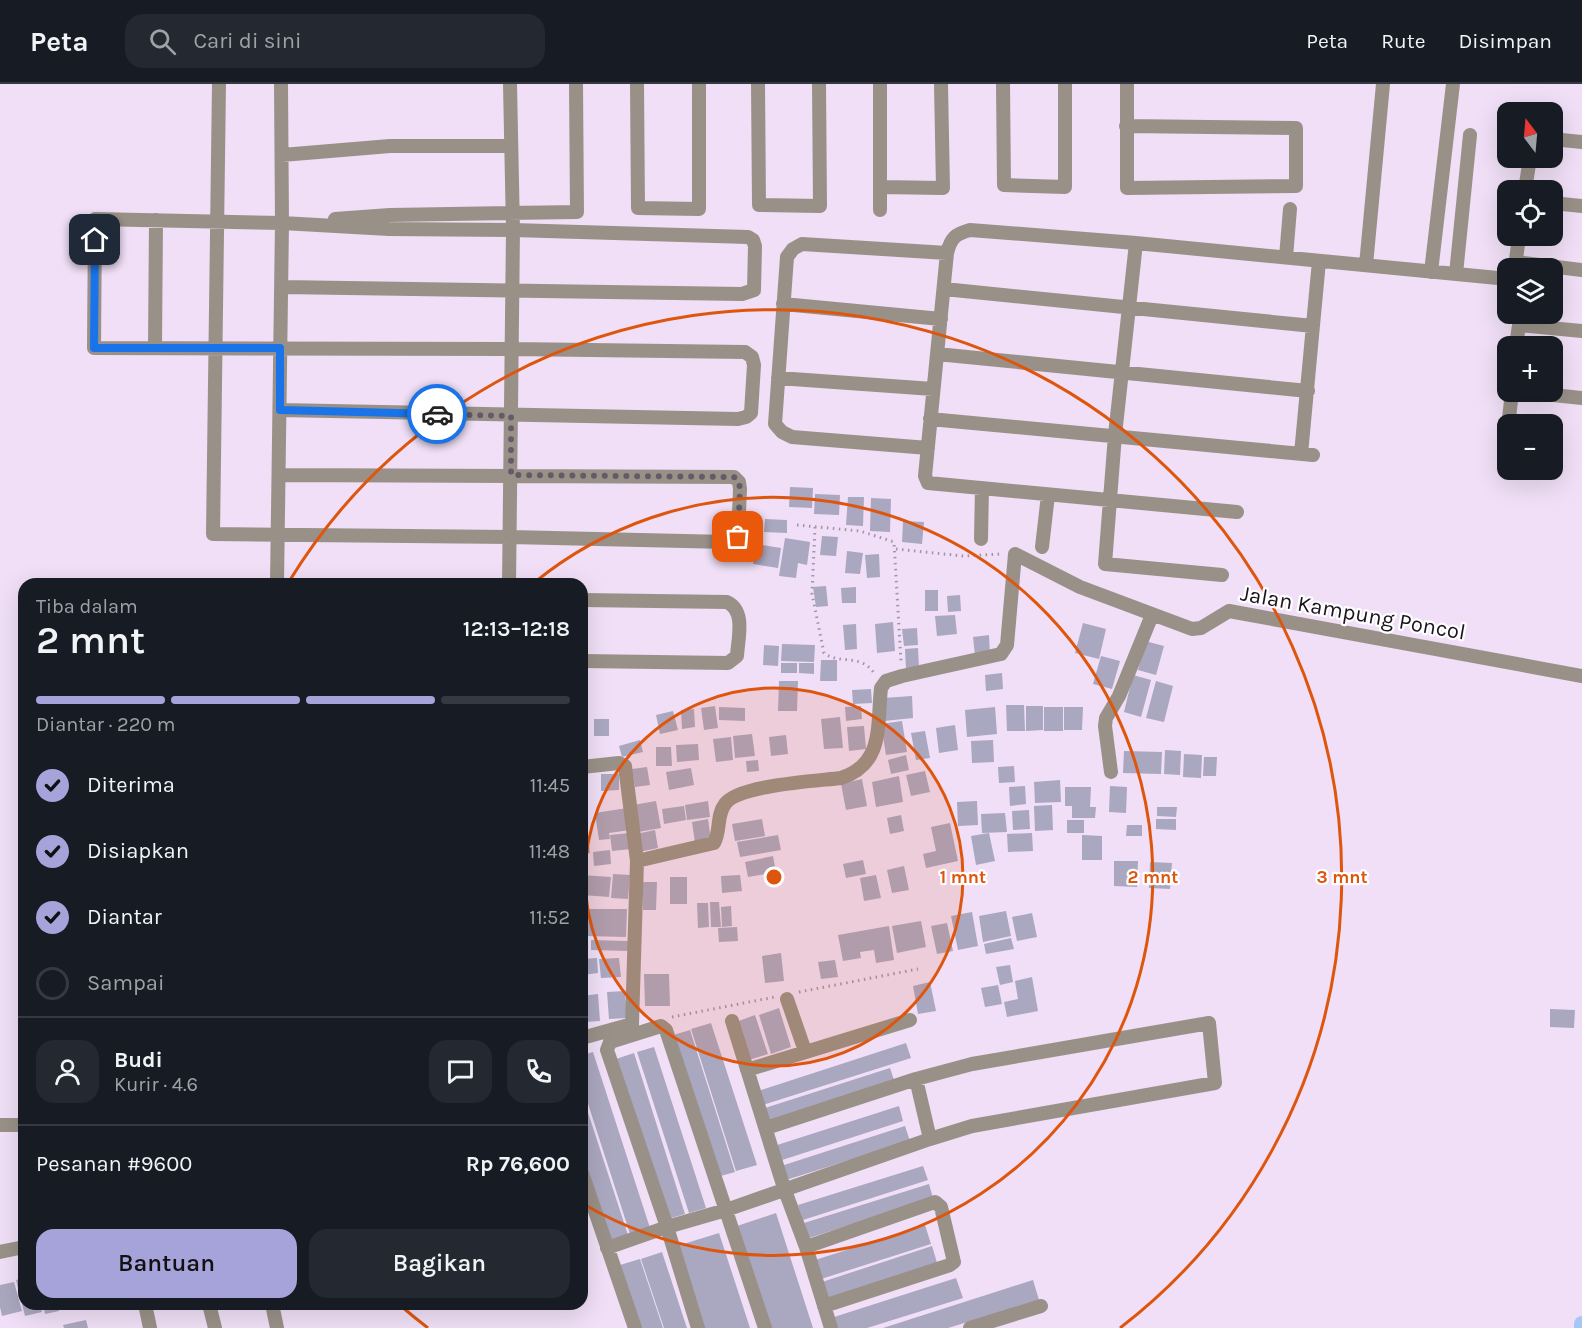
<!DOCTYPE html>
<html lang="id">
<meta charset="utf-8">
<style>
:root{--surface:#171b24;--page:#242831;--text:#f1f3f6;--muted:#9ea1a6;--line:#363941;--accent:#a6a2da}
body{margin:0;font-family:Karla,sans-serif;background:var(--page);color:var(--text);height:100vh;display:flex;flex-direction:column;font-size:22px;white-space:nowrap}
*{box-sizing:border-box;margin:0}
p{font-size:20px;color:var(--muted)}
.icon{flex:none;width:33px;height:33px;fill:none;stroke:currentColor;stroke-width:2;stroke-linecap:round;stroke-linejoin:round}
.map{position:relative;flex:1;overflow:hidden}
.panel{position:absolute;left:18px;top:494px;width:570px;height:732px;display:flex;flex-direction:column;background:var(--surface);border-radius:18px;box-shadow:0 6px 24px #0002}
.panel>*{flex:none}
.needle{width:39px;rotate:344deg}
.controls{position:absolute;left:1497px;top:18px;display:grid;gap:12px}
.controls a{display:grid;place-items:center;width:66px;height:66px;border-radius:12px;background:var(--surface);box-shadow:0 6px 24px #0002;font-size:30px}
.pin{position:absolute;display:grid;place-items:center;width:51px;height:51px;color:#fff;margin:-26px;border-radius:12px;box-shadow:0 3px 9px #0006}
.courier{position:absolute;display:grid;place-items:center;width:60px;height:60px;margin:-30px;border:4px solid #1a73e8;border-radius:50%;background:#fff;color:#222;box-shadow:0 2px 8px #0007}
.overview em{font-style:normal;font-weight:600}
.overview div{display:flex;flex-direction:column-reverse}
.overview{display:flex;align-items:center;justify-content:space-between;height:102px;padding:0 18px}
h1{font-size:39px;font-weight:600;line-height:45px}
.bar{display:grid;grid-template-columns:repeat(4,1fr);gap:9px 6px;align-content:center;height:72px;padding:0 18px}
.bar i{height:8px;border-radius:4px;background:var(--line)}
.bar .on{background:var(--accent)}
.bar p{grid-column:span 4}
.line{display:flex;align-items:center;gap:15px;padding:0 18px;border-top:2px solid var(--line)}
.line div{flex:1}
.round{display:grid;place-items:center;flex:none;width:63px;height:63px;border-radius:18px;background:var(--page)}
ol{padding:0 18px;list-style:none}
li{display:flex;align-items:center;gap:18px;height:66px}
li p{margin-inline-start:auto}
li .icon{padding:6px;border-radius:50%;background:var(--accent);color:#111;stroke-width:4}
li:last-child{color:var(--muted)}
li i{width:33px;height:33px;border:3px solid var(--line);border-radius:50%}
.cta{display:flex;gap:12px;margin-top:auto;padding:12px 18px}
.cta a{flex:1;height:69px;border-radius:18px;background:var(--accent);color:#111;font-size:24px;font-weight:600;line-height:69px;text-align:center}
.cta a+a{background:var(--page);color:var(--text)}
header{display:flex;align-items:center;gap:36px;box-sizing:border-box;height:84px;padding:0 30px;background:var(--surface);border-bottom:2px solid var(--line)}
header strong{font-size:28px}
nav{display:flex;gap:33px;margin-inline-start:auto;font-size:21px}
.search{width:420px;height:54px;background:var(--page);display:flex;align-items:center;gap:15px;box-sizing:border-box;padding:0 21px;border-radius:18px;color:var(--muted);font-size:22px}
.map>svg:first-child{display:block}
</style>
<header>
<strong>Peta</strong>
<div class="search"><svg class="icon" aria-label="search" viewBox="0 0 24 24"><circle cx="10" cy="10" r="6"/><path d="M15 15l6 6"/></svg>Cari di sini</div>
<nav><a>Peta</a><a>Rute</a><a>Disimpan</a></nav>
</header>
<div class="map">
<svg width="1582" height="1244" viewBox="0 0 1582 1244">
<rect width="100%" height="100%" fill="#f0dff6"/>
<g fill="none" stroke-linecap="round" stroke-linejoin="round">
<path stroke="#a4c7f3" stroke-width="16" d="M1582 1244V1240"/>
</g>
<path fill="#aaa7c0" d="M790 403 813 404 812 424 789 423Z
M815 410 840 411 839 431 814 430Z
M848 413H864L863 442 846 441Z
M871 414 891 415 890 448 870 447Z
M765 435 787 436V449L764 448Z
M903 437 924 438 922 460 902 458Z
M822 452 838 453 836 472 820 471Z
M785 454 810 458 807 481 798 479 796 494 779 492Z
M756 460 781 464 778 484 753 480Z
M847 467 863 469 860 490 845 489Z
M879 470 880 493 867 494 865 471Z
M826 502 828 522 816 523 813 503Z
M856 503V519H842L841 504Z
M925 506H938V527H925Z
M960 511 961 527 948 528 947 512Z
M955 531 957 550 937 552 935 532Z
M893 538 895 567 877 569 875 540Z
M1083 539 1106 545 1099 575 1075 569Z
M856 540 857 565 845 566 843 541Z
M917 544 918 561 904 562 902 545Z
M989 551 990 571 975 572 973 553Z
M1145 557 1164 562 1156 591 1138 586Z
M782 560 815 561 814 578 781 577Z
M764 561 779 562 778 582 763 581Z
M918 564 919 584 906 585 905 565Z
M1101 572 1120 577 1112 605 1093 600Z
M821 576H837V597H820Z
M781 579H797V589H781Z
M799 579H814V590L799 589Z
M1002 589 1003 605 986 607 985 591Z
M1133 591 1151 596 1141 633 1124 628Z
M779 597H798L797 627H778Z
M1156 597 1173 602 1164 638 1146 634Z
M871 605 872 619 853 620 852 606Z
M912 612 913 634 884 637 883 614Z
M1006 621H1024L1025 647H1007Z
M715 622 718 644 704 646 701 624Z
M861 622 862 635 846 637 845 623Z
M1026 622H1043V646L1026 647Z
M719 623 745 624V637L719 636Z
M995 623 997 650 967 653 965 626Z
M1044 623H1063V647H1044Z
M1064 623H1083L1082 646H1064Z
M694 625 695 643 682 645 681 626Z
M673 627 678 646 660 650 656 631Z
M840 633 843 664 824 665 821 635Z
M594 635H609V652H594Z
M902 637 907 668 886 671 881 640Z
M955 641 958 666 939 669 936 644Z
M864 642 866 665 849 667 847 643Z
M925 647 930 674 916 676 911 649Z
M752 650 755 672 735 674 733 652Z
M786 651 788 670 771 672 769 653Z
M731 653 733 676 716 678 713 655Z
M640 656 643 668 622 673 619 662Z
M993 656 994 678 972 679 971 657Z
M698 660 699 676 677 678 676 661Z
M656 663H671L672 682H656Z
M1165 666 1181 667 1180 691 1164 690Z
M1124 667 1162 668 1161 690 1123 689Z
M1184 670 1202 671 1201 694 1183 693Z
M906 671 909 686 891 690 888 676Z
M1204 673H1217L1216 692H1203Z
M758 676 759 687 747 688 746 677Z
M1014 682 1015 698 999 699 998 683Z
M647 683 650 701 635 703 632 685Z
M691 684 694 701 669 706 666 688Z
M925 687 930 708 911 712 906 691Z
M601 690H619V706L601 707Z
M899 692 903 718 876 723 872 698Z
M862 695 867 722 846 726 841 700Z
M1060 696 1061 718 1035 719 1034 698Z
M1025 702 1026 720 1010 722 1009 703Z
M1110 702 1127 703 1126 729 1109 728Z
M1065 703H1091L1090 723H1096L1095 734H1072V722H1065Z
M656 717 661 744 638 748 633 721Z
M708 717 710 733 687 736 685 721Z
M977 717 978 741 958 742 957 718Z
M1052 721 1053 746 1035 747 1034 722Z
M684 722 686 736 664 740 662 725Z
M1157 723H1177L1176 733 1157 732Z
M627 724 630 746 609 749 610 755 599 756 595 729Z
M1029 726 1030 745 1013 746 1012 727Z
M1005 729 1007 748 982 749 981 730Z
M901 731 904 747 890 750 887 734Z
M708 735 711 757 695 759 692 738Z
M762 735 765 752 735 757 732 740Z
M1156 735H1176V746L1156 745Z
M1067 736H1084V749H1067Z
M586 738 590 769 582 770V739Z
M950 739 958 777 926 784 923 770 936 767 931 743Z
M1127 741H1142V752H1126Z
M655 746 658 764 639 768 636 750Z
M629 749 631 765 612 767 610 751Z
M989 749 995 777 976 781 971 752Z
M1032 749 1033 767 1008 768 1007 750Z
M778 751 781 766 740 773 737 758Z
M1082 751 1102 752V776H1082Z
M610 766 611 780 594 782 593 768Z
M773 772 776 788 748 793 745 778Z
M863 776 866 790 846 794 843 780Z
M1114 777H1138L1137 803 1114 802Z
M1150 778 1172 779 1170 805 1149 804Z
M904 782 909 806 892 809 887 786Z
M613 790 630 791 628 815 611 814Z
M582 791 611 793 609 813 582 811Z
M740 791 742 807 722 809 721 792Z
M876 791 881 814 864 817 860 794Z
M670 793H687V820H670Z
M643 798H657L656 826H643Z
M710 818H719L721 843H711Z
M697 819H708L709 843 698 844Z
M731 822 732 842 722 843 721 823Z
M587 825H627L626 853 586 852Z
M1006 827 1011 852 983 858 979 832Z
M972 828 978 862 958 866 951 832Z
M1032 829 1037 853 1017 857 1012 833Z
M921 837 926 863 897 869 892 842Z
M947 839 953 867 937 870 931 842Z
M889 842 894 876 876 879 874 866 860 868 861 874 843 877 838 851Z
M737 843 738 857 719 858 718 844Z
M1011 854 1014 865 986 870 984 860Z
M591 856 628 857V867L591 866Z
M781 869 784 897 765 899 762 872Z
M597 874 598 889 582 891V875Z
M619 874 621 893 601 894 599 875Z
M835 876 838 893 821 895 818 878Z
M1010 881 1013 898 1000 901 996 883Z
M644 890H669L670 922H645Z
M1032 893 1038 927 1007 933 1004 918 1018 915 1015 897Z
M930 898 936 927 918 930 913 902Z
M998 901 1002 920 985 923 981 904Z
M625 907 627 934 609 935 607 908Z
M598 910 600 937 585 938 582 912Z
M779 924 791 963 771 970 759 931Z
M1550 925 1575 926 1574 944 1550 943Z
M755 931 768 970 749 976 736 938Z
M711 939 757 1081 736 1087 691 945Z
M690 946 735 1088 717 1093 670 952Z
M906 959 911 974 760 1022 755 1008Z
M654 963 706 1124 689 1129 637 968Z
M593 968 650 1144 630 1150 582 1001V971Z
M634 969 685 1130 668 1135 616 975Z
M890 984 895 999 770 1039 765 1024Z
M582 1010 628 1151 608 1157 582 1076Z
M899 1022 903 1037 779 1077 774 1062Z
M905 1042 910 1057 786 1096 781 1082Z
M923 1082 928 1096 803 1136 798 1121Z
M929 1100 933 1114 809 1154 804 1139Z
M776 1129 813 1244H766L734 1143Z
M925 1141 931 1160 818 1196 812 1177Z
M719 1149 750 1244H703L677 1162Z
M932 1162 938 1182 826 1218 819 1199Z
M662 1168 682 1229 687 1244H664L641 1175Z
M640 1175 663 1244H640L620 1181Z
M24 1194V1220H40L42 1228 25 1232 16 1196Z
M956 1194 963 1214 867 1244H834L831 1234Z
M1033 1196 1039 1216 948 1244H883Z
M14 1198 22 1227 2 1232 0 1223V1201Z
M43 1220H57L59 1227 45 1230Z
M86 1236 88 1244H64L63 1241Z"/>
<g fill="none" stroke-linecap="round" stroke-linejoin="round">
<path stroke="#a194a6" stroke-width="3" stroke-dasharray="1.5 4.5" stroke-linecap="butt" d="M797 441 860 447 894 458 901 578
M815 443 812 510 824 569C839 581 860 569 874 589
M896 465 963 472 1001 470
M799 908 918 885
M672 933 775 913"/>
<path stroke="#999188" stroke-width="14" d="M219 0 213 450 510 453 727 458 735 457 738 453 740 405 739 398 734 393 279 391
M637 0 638 124 699 125V0
M758 0 759 121 820 122 819 0
M1003 0 1004 101 1065 103V0
M1126 42 1296 44V102L1127 104V0
M1552 55 1582 58
M282 71 390 62H511
M880 103 943 104 941 0
M1525 106 1530 74
M1552 119 1582 122
M880 126V0
M335 135 390 131 577 128 576 0
M1136 159 1115 351 1105 480 1222 491
M1286 173 1290 125
M1516 178 1582 186
M1366 181 1383 0
M1515 184 1519 152
M1431 188 1453 0
M1456 190 1470 51
M944 205 1313 242
M783 220 941 235
M1519 230V241L1582 247
M1516 262 1519 241
M155 264 156 136
M937 270 1308 307
M778 294 933 305
M1524 308 1582 314
M280 326 738 335 746 333 751 329 754 281 752 273 745 268 512 265 94 264 95 135 282 139 389 145 513 146 748 153 753 156 755 162 754 206 742 210 282 203
M1509 334 1512 308
M930 335 1313 371
M928 364 792 353 782 348 775 340 787 173 793 165 802 160 947 169
M1301 370 1319 177
M1237 428 928 399 925 392 947 169C951 154 955 150 970 146L1136 159 1508 195
M981 455 982 404
M1042 463 1048 411
M277 500 282 139 281 0
M509 500 513 146 510 0
M582 516 727 518C746 527 738 554 737 572L728 579 582 577
M582 683 619 679 625 682 637 777
M1111 688 1105 642 1106 634 1119 612 1152 531
M787 915 805 967
M732 937 784 1104 806 1163 831 1244
M582 954 632 940 637 777 714 759C721 747 716 732 725 720 738 701 817 697 841 694 884 680 877 642 881 604L886 597 902 592 1001 570 1007 561 1015 470 1080 503 1192 545 1201 544 1229 527 1582 592
M747 986 910 936
M916 995 972 980 1209 939 1215 999 972 1042 930 1055
M0 1041H24
M582 1089 635 1244
M806 1163 935 1118 941 1123 954 1178 950 1181 824 1222
M607 1164 667 1143 726 1126 930 1055 916 995 766 1044
M0 1168 24 1163
M145 1220 150 1244
M209 1220 215 1244
M272 1220 277 1244
M698 1244 667 1143 607 966 610 958 661 942 666 946 765 1244
M970 1244 1041 1222"/>
</g>
<g fill="none" stroke-linecap="round" stroke-linejoin="round">
<path stroke="#655b68" stroke-width="6" stroke-dasharray="0 10.8" d="M437 330 511 332V391L734 393 739 398 740 405 738 453"/>
<path stroke="#1a73e8" stroke-width="8" d="M95 156 94 264H280V326L437 330"/>
</g>
<circle cx="774" cy="793" r="189" fill="#de560d" fill-opacity=".12"/>
<g fill="none" stroke="#de560d" stroke-width="3">
<circle cx="774" cy="793" r="189"/>
<path d="M535 498A379 379 0 1 1 585 1121"/>
<path d="M428 1244A568 568 0 0 1 401 1222M290 496A568 568 0 1 1 1120 1244"/>
</g>
<g text-anchor="middle" dominant-baseline="central" stroke-width="4.5" stroke-linejoin="round" paint-order="stroke">
<g font-size="22" fill="#1a141c" stroke="#fff">
<text transform="translate(1353 529) rotate(10)">Jalan Kampung Poncol</text>
</g>
</g>
<circle cx="774" cy="793" r="9" fill="#de560d" stroke="#fff" stroke-width="3"/>
<g font-size="18" text-anchor="middle" font-weight="bold" fill="#de560d" stroke="#fff" stroke-width="4.5" stroke-linejoin="round" paint-order="stroke">
<text x="963" y="799">1 mnt</text>
<text x="1153" y="799">2 mnt</text>
<text x="1342" y="799">3 mnt</text>
</g>
</svg>
<div class="controls">
<a><svg class="needle" viewBox="-14 -14 28 28"><path d="M0-13l5 13h-10z" fill="#e53935"/><path d="M0 13l5-13h-10z" fill="#9ea1a6"/></svg></a>
<a><svg class="icon" aria-label="locate" viewBox="0 0 24 24"><circle cx="12" cy="12" r="6"/><path d="M12 2v4M12 18v4M2 12h4M18 12h4"/></svg></a>
<a><svg class="icon" aria-label="layers" viewBox="0 0 24 24"><path d="M12 4l9 5-9 5-9-5zM3 14l9 5 9-5"/></svg></a>
<a>+</a>
<a>−</a>
</div>
<div class="pin" style="left:738px;top:453px;background:#ea580c"><svg class="icon" aria-label="bag" viewBox="0 0 24 24"><path d="M5 8h14l-1 12H6zM9 8a3 3 0 0 1 6 0"/></svg></div>
<div class="pin" style="left:95px;top:156px;background:#1f2937"><svg class="icon" aria-label="home" viewBox="0 0 24 24"><path d="M3 11l9-7 9 7M6 9v11h12V9"/></svg></div>
<div class="courier" style="left:437px;top:330px"><svg class="icon" aria-label="car" viewBox="0 0 24 24"><path d="M5 17H2v-5l4-1 3-4h7l3 4 3 1v5h-3M9 17h6M6 11h13"/><circle cx="7" cy="17" r="2"/><circle cx="17" cy="17" r="2"/></svg></div>
<section class="panel">
<div class="overview"><div><h1>2 mnt</h1><p>Tiba dalam</p></div><em>12:13–12:18</em></div>
<div class="bar"><i class="on"></i><i class="on"></i><i class="on"></i><i></i><p>Diantar · 220 m</p></div>
<ol>
<li><svg class="icon" aria-label="check" viewBox="0 0 24 24"><path d="M5 12l5 5 9-10"/></svg>Diterima<p>11:45</p></li>
<li><svg class="icon" aria-label="check" viewBox="0 0 24 24"><path d="M5 12l5 5 9-10"/></svg>Disiapkan<p>11:48</p></li>
<li><svg class="icon" aria-label="check" viewBox="0 0 24 24"><path d="M5 12l5 5 9-10"/></svg>Diantar<p>11:52</p></li>
<li><i></i>Sampai</li>
</ol>
<div class="line" style="height:108px"><a class="round"><svg class="icon" aria-label="person" viewBox="0 0 24 24"><circle cx="12" cy="8" r="4"/><path d="M4 21q1-7 8-7t8 7"/></svg></a><div><b>Budi</b><p>Kurir · 4.6</p></div><a class="round"><svg class="icon" aria-label="chat" viewBox="0 0 24 24"><path d="M4 5h16v11H9l-5 4z"/></svg></a><a class="round"><svg class="icon" aria-label="phone" viewBox="0 0 24 24"><path d="M5 4h4l2 5-3 2q2 4 5 5l2-3 5 2v4C11 20 4 13 5 4z"/></svg></a></div>
<div class="line" style="height:78px"><div>Pesanan #9600</div><b>Rp 76,600</b></div>
<div class="cta"><a>Bantuan</a><a>Bagikan</a></div>
</section>
</div>
